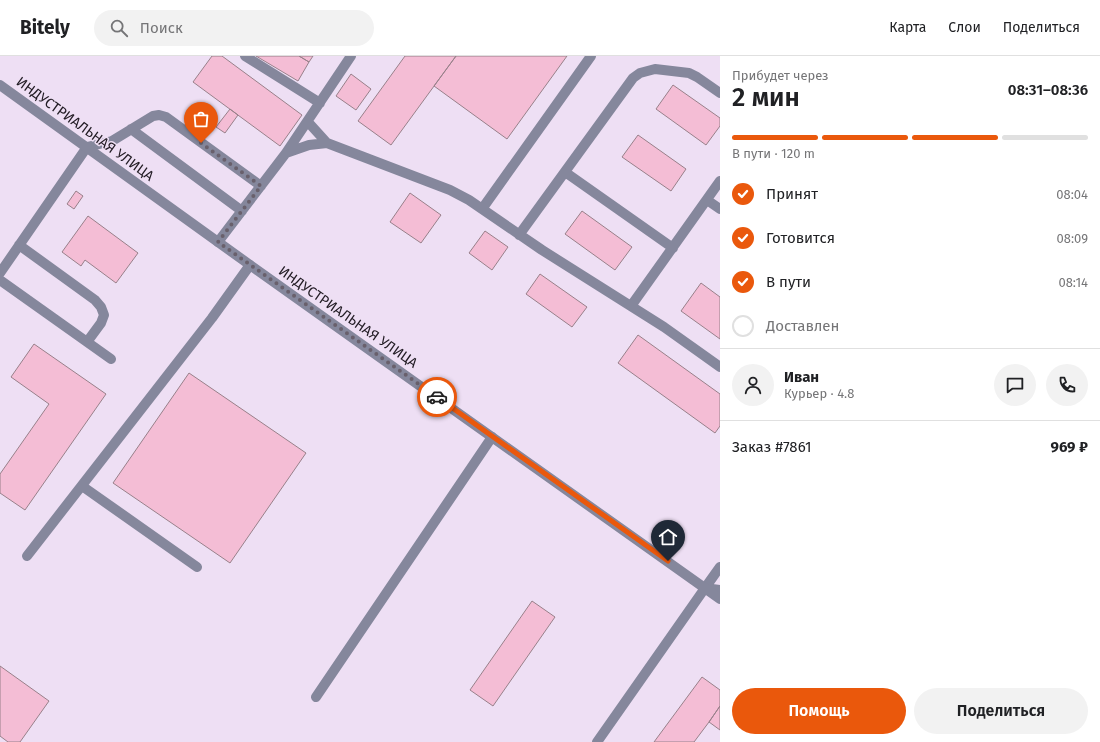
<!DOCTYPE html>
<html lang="ru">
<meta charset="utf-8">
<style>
:root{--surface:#fff;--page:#f2f2f2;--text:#202124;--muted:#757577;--line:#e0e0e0;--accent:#ea580c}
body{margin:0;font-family:"Fira Sans",sans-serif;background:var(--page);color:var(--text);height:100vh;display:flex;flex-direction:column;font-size:15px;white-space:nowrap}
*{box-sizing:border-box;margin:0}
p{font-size:13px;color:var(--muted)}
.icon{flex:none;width:22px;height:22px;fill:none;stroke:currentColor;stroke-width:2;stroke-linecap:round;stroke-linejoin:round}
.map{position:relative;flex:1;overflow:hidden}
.panel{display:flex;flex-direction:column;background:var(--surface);width:380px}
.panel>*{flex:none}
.pin{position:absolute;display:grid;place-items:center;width:34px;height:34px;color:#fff;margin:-41px -17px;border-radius:50% 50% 50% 0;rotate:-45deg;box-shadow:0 0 4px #0007}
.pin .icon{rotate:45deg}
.courier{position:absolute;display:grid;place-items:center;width:40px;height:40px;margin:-20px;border:3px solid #ea580c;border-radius:50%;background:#fff;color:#222;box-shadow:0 1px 5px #0007}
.summary em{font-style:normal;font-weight:600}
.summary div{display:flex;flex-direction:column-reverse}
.summary{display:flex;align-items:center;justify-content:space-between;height:68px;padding:0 12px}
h1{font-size:26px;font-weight:600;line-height:30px}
.bar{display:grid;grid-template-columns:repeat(4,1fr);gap:6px 4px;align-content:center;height:48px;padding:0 12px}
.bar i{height:5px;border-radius:3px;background:var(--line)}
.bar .current{background:var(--accent)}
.bar p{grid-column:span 4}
.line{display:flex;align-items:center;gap:10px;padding:0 12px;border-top:1px solid var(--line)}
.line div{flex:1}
.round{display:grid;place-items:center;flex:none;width:42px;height:42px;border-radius:21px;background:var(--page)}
ol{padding:0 12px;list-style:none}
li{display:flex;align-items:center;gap:12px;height:44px}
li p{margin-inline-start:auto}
li .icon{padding:4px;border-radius:50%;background:var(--accent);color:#fff;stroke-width:4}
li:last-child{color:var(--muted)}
li i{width:22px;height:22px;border:2px solid var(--line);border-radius:50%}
.primary-button{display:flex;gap:8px;margin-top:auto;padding:8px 12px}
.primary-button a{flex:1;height:46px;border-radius:24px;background:var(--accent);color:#fff;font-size:16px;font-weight:600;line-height:46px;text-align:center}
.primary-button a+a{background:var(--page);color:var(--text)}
header{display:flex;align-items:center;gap:24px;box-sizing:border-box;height:56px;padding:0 20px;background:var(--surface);border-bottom:1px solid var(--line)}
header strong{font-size:19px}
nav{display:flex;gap:22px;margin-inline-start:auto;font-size:14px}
.search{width:280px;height:36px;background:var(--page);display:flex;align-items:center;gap:10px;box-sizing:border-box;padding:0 14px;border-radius:22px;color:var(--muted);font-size:15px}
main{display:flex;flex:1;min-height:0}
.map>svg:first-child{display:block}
</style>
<header>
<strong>Bitely</strong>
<div class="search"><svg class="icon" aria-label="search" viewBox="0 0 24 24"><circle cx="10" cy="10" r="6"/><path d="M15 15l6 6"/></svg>Поиск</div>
<nav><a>Карта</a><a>Слои</a><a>Поделиться</a></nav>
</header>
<main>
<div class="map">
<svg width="720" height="686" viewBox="0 0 720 686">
<rect width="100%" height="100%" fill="#eedff4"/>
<path fill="#f4bdd5" stroke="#98808a" d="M212 0H222L302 59 280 90 193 26Z
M256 0H299L309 6 298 25Z
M299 0H313L309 6Z
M405 0H456L391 89 358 65Z
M456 0H567L507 83 434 30Z
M351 18 371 33 356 54 336 40Z
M673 29 720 62V70L706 89 656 53Z
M230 53 238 59 225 77 216 71Z
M638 79 686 113 671 135 622 101Z
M76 135 83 140 74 153 67 148Z
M410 137 441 159 421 187 390 166Z
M582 155 632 191 615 214 565 178Z
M88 160 138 197 116 227 85 204 81 210 62 196Z
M485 175 508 191 492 214 469 197Z
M540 218 587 251 572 271 526 238Z
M701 227 720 241V283L681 255Z
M638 279 720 338V370L715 377 618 307Z
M34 288 106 338 25 454 0 437V418L49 348 11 321Z
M189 317 306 397 230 507 113 427Z
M532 545 555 561 493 650 470 634Z
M0 610 49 645 20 686H8L0 680Z
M702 621 720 634V650L709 666 694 686H654Z
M720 650V674L709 666Z"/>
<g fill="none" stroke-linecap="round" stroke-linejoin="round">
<path stroke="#85879c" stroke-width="10" d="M245 0 320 47
M308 66 327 87
M131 73 242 155
M286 97 309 89 327 87 450 134 469 144 542 194 664 271 720 311
M565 116 673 192
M707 144 720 153
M482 153 591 0
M519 179 633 22 640 17 655 13 689 17 697 21 720 37
M218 186 286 97 351 0
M19 189 95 244 101 251 104 259 101 267 87 286
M0 217 87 91 112 85 153 60 159 59 166 61 261 130
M0 224 111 303
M631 250 720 125
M82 430 197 511
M27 500 212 262 250 209
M720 511 705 532 720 534
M316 641 492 381"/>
<path stroke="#85879c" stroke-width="10" d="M0 29 250 209 720 543
M597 686 705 532"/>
</g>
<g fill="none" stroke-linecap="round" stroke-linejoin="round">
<path stroke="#69606c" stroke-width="4" stroke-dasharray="0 7.2" d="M201 87 261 130 218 186 437 341"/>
<path stroke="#ea580c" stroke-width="5" d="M437 341 668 505"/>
</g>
<g text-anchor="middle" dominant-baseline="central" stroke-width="3" stroke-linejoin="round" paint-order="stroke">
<g font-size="14" fill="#211b23" stroke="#eedff4">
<text transform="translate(85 73) rotate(36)">ИНДУСТРИАЛЬНАЯ УЛИЦА</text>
<text transform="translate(348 261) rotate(35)">ИНДУСТРИАЛЬНАЯ УЛИЦА</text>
</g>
</g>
</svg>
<div class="pin" style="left:201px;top:87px;background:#ea580c"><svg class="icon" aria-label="bag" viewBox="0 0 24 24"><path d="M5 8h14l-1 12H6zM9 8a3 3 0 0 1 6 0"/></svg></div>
<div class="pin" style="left:668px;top:505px;background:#1f2937"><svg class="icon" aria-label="home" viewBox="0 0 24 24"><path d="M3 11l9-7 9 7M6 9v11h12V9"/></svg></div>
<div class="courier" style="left:437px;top:341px"><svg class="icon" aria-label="car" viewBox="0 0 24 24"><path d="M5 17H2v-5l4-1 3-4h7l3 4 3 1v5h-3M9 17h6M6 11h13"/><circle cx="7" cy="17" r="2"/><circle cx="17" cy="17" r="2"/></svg></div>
</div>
<section class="panel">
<div class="summary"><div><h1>2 мин</h1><p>Прибудет через</p></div><em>08:31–08:36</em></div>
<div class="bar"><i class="current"></i><i class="current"></i><i class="current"></i><i></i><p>В пути · 120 m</p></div>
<ol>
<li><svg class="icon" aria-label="check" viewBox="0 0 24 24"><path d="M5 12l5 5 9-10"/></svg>Принят<p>08:04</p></li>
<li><svg class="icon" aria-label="check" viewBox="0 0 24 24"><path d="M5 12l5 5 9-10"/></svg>Готовится<p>08:09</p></li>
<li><svg class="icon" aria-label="check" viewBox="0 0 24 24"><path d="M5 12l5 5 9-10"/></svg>В пути<p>08:14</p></li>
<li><i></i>Доставлен</li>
</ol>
<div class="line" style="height:72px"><a class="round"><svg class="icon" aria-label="person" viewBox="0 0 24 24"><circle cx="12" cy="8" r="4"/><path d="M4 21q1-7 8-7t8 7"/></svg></a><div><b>Иван</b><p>Курьер · 4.8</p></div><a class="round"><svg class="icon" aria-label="chat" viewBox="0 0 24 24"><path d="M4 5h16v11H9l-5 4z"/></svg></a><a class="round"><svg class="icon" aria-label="phone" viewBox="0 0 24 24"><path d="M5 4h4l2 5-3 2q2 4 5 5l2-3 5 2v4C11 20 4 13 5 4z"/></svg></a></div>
<div class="line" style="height:52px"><div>Заказ #7861</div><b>969 ₽</b></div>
<div class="primary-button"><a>Помощь</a><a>Поделиться</a></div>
</section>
</main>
